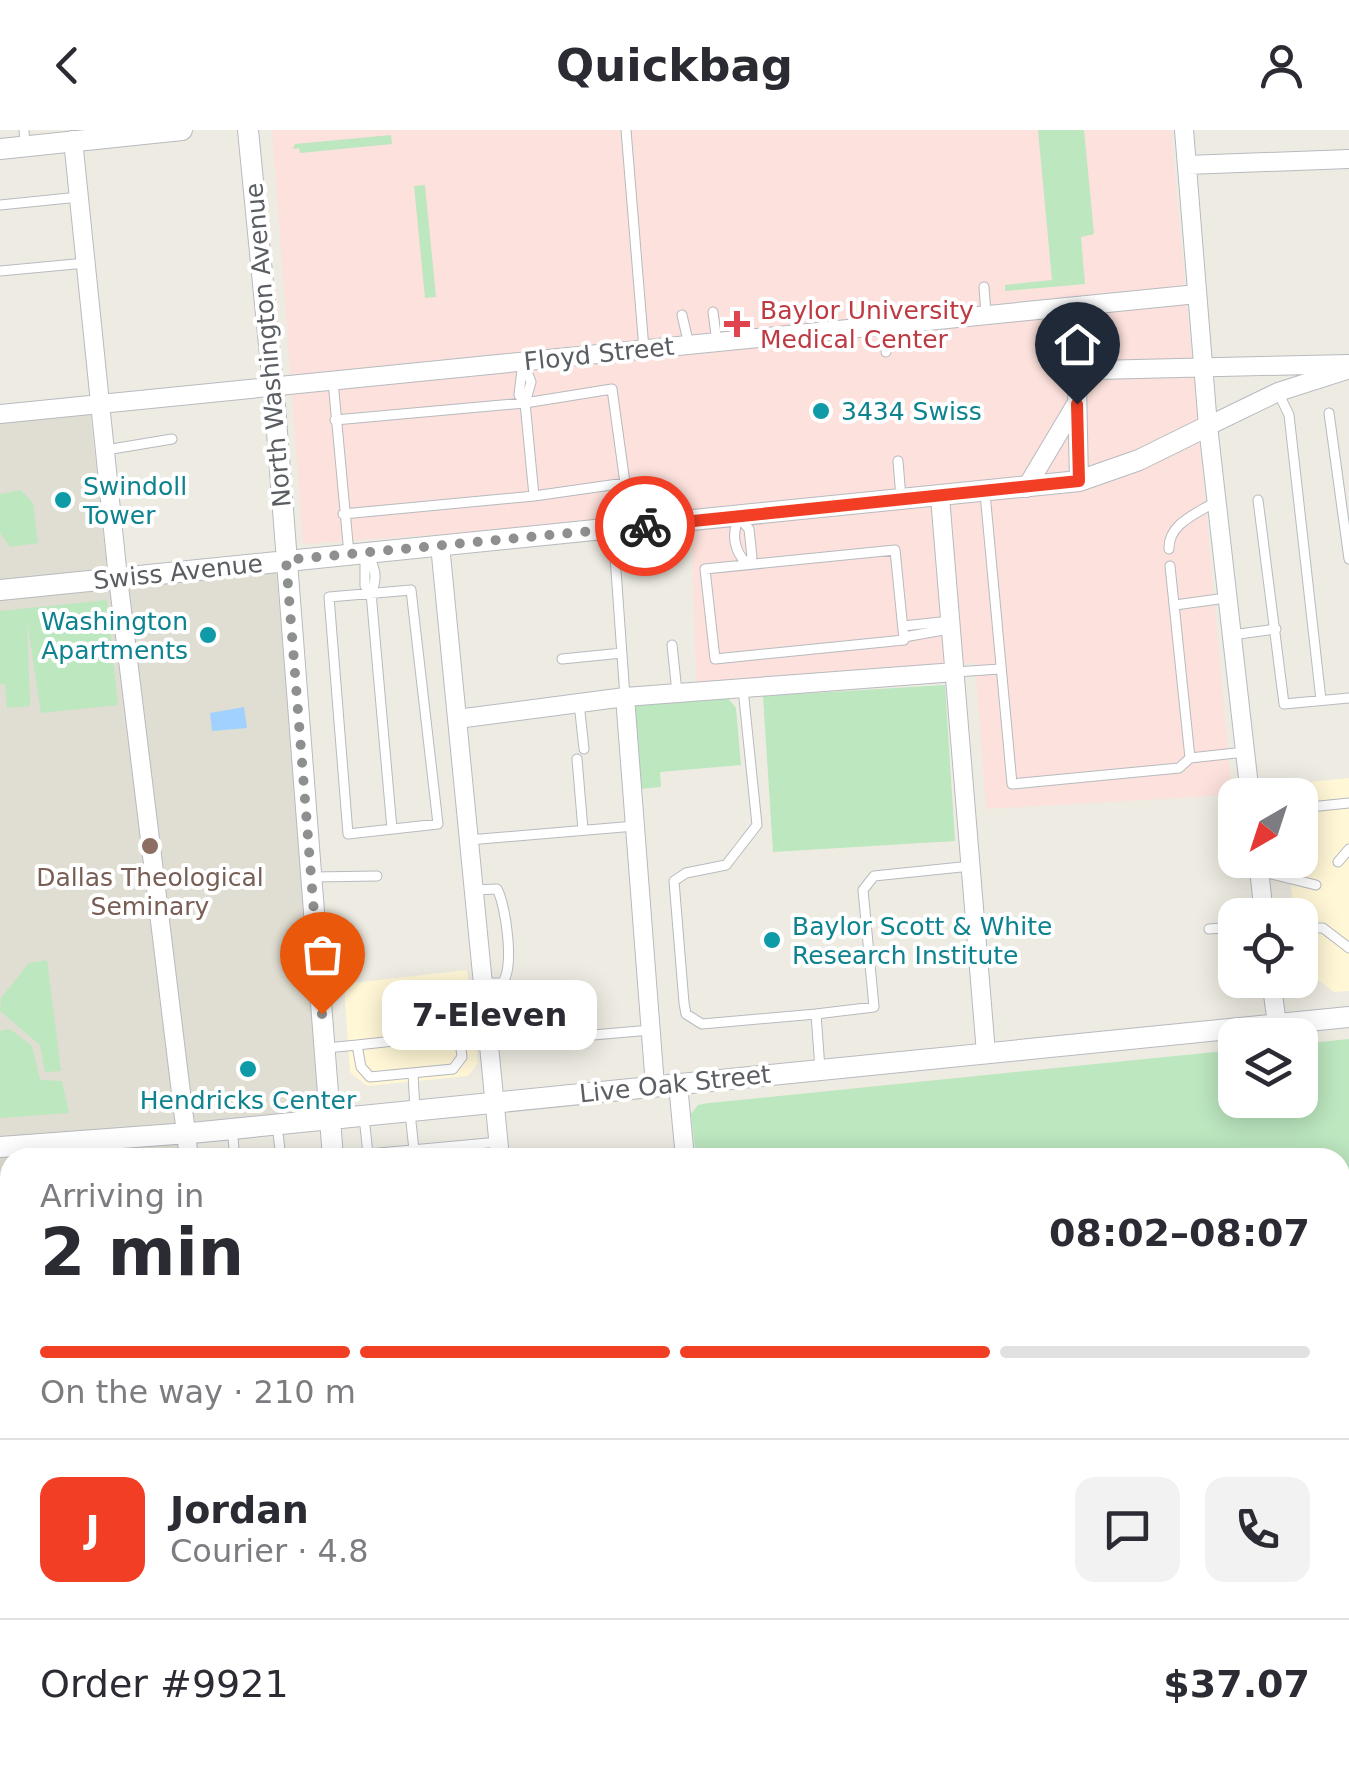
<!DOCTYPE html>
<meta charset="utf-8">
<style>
:root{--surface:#fff;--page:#f2f2f3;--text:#2b2b33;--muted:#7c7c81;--line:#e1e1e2;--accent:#f23e24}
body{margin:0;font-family:"DejaVu Sans",sans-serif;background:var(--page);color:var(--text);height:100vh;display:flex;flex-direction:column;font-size:38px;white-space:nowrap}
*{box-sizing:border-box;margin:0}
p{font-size:32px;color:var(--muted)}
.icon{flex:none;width:55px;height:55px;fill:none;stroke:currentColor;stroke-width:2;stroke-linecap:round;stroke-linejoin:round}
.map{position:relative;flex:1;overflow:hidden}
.panel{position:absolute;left:0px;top:1018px;width:1350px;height:622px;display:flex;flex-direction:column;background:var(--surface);border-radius:30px 30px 0 0;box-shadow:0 5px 25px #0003}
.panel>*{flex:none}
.needle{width:65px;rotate:219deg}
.controls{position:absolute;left:1218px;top:648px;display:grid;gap:20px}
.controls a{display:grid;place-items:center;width:100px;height:100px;border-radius:20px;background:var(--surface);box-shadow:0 5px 25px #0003;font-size:50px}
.pin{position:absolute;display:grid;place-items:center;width:85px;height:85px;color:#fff;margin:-102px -42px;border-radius:50% 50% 50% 0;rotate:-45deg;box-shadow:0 0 10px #0007}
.pin .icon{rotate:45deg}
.courier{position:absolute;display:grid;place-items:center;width:100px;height:100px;margin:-50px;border:8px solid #f23e24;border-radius:50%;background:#fff;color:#222;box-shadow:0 2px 12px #0007}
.bubble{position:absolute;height:70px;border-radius:20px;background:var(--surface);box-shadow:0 5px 25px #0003;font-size:32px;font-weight:700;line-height:70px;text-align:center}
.headline em{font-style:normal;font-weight:700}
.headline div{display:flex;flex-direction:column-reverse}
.headline{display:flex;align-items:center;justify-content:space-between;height:170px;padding:0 40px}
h1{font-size:65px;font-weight:700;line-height:75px}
.bar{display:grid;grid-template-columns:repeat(4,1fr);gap:15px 10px;align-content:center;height:120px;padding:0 40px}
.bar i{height:12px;border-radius:8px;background:var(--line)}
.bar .selected{background:var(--accent)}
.bar p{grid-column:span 4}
.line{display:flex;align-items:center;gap:25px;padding:0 40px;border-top:2px solid var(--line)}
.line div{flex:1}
.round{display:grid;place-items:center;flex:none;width:105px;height:105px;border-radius:20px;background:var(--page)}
header{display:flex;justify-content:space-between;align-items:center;height:130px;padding:0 40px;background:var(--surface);font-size:45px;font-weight:700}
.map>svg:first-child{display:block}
</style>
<header><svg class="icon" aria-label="back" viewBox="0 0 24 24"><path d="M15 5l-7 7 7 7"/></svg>Quickbag<svg class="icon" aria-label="person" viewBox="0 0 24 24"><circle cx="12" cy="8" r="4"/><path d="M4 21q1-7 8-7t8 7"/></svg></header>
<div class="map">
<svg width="1349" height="1639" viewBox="0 0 1349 1639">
<rect width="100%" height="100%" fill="#eeece2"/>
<path fill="#fff7d6" d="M1349 648V861L1334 862 1300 836V785H1294L1288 730H1300V665H1281L1280 655Z
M467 840 478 933 468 946 367 956 350 942 344 854Z"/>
<path fill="#e0ded2" d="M90 279 109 456 276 436 322 976 308 977 309 990 187 1004 189 1027 10 1028V1264L0 1266V290Z"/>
<path fill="#fce1dc" d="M272 0H1171L1232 665 986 679 975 533 696 552 691 387 303 414Z"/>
<path fill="#bce7bf" d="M1038 0H1084L1094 104 1081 107 1085 154 1005 161V155L1052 150Z
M391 5 392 14 300 23 299 18 293 19 295 14Z
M425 55 436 167 425 168 414 56Z
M21 360 33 373 38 413 10 417 0 403V364Z
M107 470 118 575 41 583 27 491 30 576 7 578 5 554H0V481Z
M945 555 955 711 773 722 763 566Z
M727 567 736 578 741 635 660 642 661 657 640 659 632 575Z
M47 830 61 941 45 942 40 915 0 881 1 868 29 833Z
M10 899 32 916 40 950 62 951 69 983 0 988V901Z
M1349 909V1274L1340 1275V1028L696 1027 691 984 698 975 709 973 1235 920V970H1300V914Z"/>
<path fill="#a1d1ff" d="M244 577 247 598 212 601 210 583Z"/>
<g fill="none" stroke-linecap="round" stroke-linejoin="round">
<g stroke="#b7babf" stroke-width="11">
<path id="service" d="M24 0 25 16
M626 0 644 219
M0 75 79 67
M0 141 86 133
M984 157 986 184
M713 182 717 212
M682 185 689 215
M884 195 886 222
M524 234 531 252 525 273
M333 251 349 424
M1278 262 1289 285 1321 570
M1329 283 1349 429
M335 290 525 273 612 259 625 353 534 366
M106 320 172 309
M898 331 901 368
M985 363 1012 654 1179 638 1190 628 1245 622
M1258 370 1284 574 1349 568
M343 384 534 366 525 273 519 265 523 231
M739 388 749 399 752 427 747 434C734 421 731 404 739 388Z
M613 398 625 567
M1169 419C1168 394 1196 384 1215 372
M895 420 904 510 715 529 705 439Z
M367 425C376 437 378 449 371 463L392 699
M365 426V456L371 462
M1170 436 1190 628
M411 460 438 694 348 704 329 467Z
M1175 475 1226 468
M903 496 941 492 949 496
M1232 505 1276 499
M904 507 949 499
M672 515 677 562
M562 529 622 523
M955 542 1000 539
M743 559 757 695 726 735 686 743 674 751 684 873 686 884 702 894 816 884 820 939
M579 573 584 619
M577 629 583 700
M1300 678 1349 673
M469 710 635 696
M1338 732 1349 719
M1259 741 1316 755
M314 747 377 746
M473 760 497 759C506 775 515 840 502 853H483
M1300 798H1323L1349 818
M1209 799 1235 797
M816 884 874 877 863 760 874 746 971 736
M489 914 651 900
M357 915 459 904
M326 918 357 915 361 937 370 947 453 939 462 927 459 904 488 901
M413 944 415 980
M410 983 414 1020
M364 987 368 1024
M277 995 281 1028
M232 999 235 1028
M369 1028 368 1024 499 1012
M0 1560 10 1559
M191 1630V1639
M675 1630 676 1639
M774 1630 775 1639
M1058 1632 1074 1630
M46 1639 124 1632"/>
</g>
<g stroke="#b7babf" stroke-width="20">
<path id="minor" d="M1184 0 1208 296 1250 665
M73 10 118 448 189 1028
M1187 35 1349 29
M0 284 1197 164
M1208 296 1278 262 1347 240
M1079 351 1077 256 1096 240 1349 234
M1026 358 1076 274
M940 367 986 923
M440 415 500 1028
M625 567 655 956
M457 589 625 567 955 542
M1258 730 1264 785
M1271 850 1277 894
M678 954 685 1028
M1340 1439H1349
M1340 1574 1349 1573
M123 1630 124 1639
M572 1630 573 1639
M882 1630 883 1639
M1058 1630V1639
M1293 1630 1294 1639"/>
</g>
<g stroke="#b7babf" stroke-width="22">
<path id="tertiary" d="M248 0 275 276 333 1028
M0 19 182 0
M0 460 1079 351 1139 330 1208 296
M0 1017 202 1002 1349 887
M1340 1290 1349 1289
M0 1416H10
M409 1630 410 1639"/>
</g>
<use href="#service" stroke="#fff" stroke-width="9"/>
<use href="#minor" stroke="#fff" stroke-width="18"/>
<use href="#tertiary" stroke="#fff" stroke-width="20"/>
</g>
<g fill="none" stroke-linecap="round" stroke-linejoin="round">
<path stroke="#8e908f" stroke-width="10" stroke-dasharray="0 18" d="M322 884 286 430 645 396"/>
<path stroke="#f23e24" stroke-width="12" d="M645 396 1079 351 1077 274"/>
</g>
<path fill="#e0444e" stroke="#fff" stroke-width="4" d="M732 179h10v10h10v10h-10v10h-10v-10h-10v-10h10z"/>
<g fill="#0f9aa8" stroke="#fff" stroke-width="4">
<circle cx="821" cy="281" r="10"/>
<circle cx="63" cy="370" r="10"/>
<circle cx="208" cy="505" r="10"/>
<circle cx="772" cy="810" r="10"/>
<circle cx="248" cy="939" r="10"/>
</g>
<circle fill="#8d6e63" stroke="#fff" stroke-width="4" cx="150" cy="716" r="10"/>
<g text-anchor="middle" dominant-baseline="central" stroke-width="8" stroke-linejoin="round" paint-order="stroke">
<g font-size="25" fill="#be3a42" stroke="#fff" text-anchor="start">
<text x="760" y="180">Baylor University<tspan x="760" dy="29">Medical Center</tspan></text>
</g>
<g font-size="25" fill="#5a5e63" stroke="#fff">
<text transform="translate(268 215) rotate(-95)">North Washington Avenue</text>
<text transform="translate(599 224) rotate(-6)">Floyd Street</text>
<text transform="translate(178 442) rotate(-6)">Swiss Avenue</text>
<text transform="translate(675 954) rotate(-6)">Live Oak Street</text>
</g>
<g font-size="25" fill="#0d838f" stroke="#fff" text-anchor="start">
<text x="841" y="281">3434 Swiss</text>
<text x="83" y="356">Swindoll<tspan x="83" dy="29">Tower</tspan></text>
<text x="188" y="491" text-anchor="end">Washington<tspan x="188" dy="29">Apartments</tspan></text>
<text x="792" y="796">Baylor Scott &amp; White<tspan x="792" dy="29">Research Institute</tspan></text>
<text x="248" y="970" text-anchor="middle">Hendricks Center</text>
</g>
<g font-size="25" fill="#785e54" stroke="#fff">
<text x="150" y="747">Dallas Theological<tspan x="150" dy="29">Seminary</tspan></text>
</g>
</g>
</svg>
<div class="controls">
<a><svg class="needle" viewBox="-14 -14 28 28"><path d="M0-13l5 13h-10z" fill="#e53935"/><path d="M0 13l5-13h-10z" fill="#7c7c81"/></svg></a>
<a><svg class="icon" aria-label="locate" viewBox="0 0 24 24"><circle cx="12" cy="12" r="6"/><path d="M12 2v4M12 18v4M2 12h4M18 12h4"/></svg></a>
<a><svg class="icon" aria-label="layers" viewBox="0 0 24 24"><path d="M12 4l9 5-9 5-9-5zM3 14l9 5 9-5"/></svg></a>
</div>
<div class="pin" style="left:322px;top:884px;background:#ea580c"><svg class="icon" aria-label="bag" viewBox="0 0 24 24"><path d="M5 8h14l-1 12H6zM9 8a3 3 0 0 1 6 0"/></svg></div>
<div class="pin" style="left:1077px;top:274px;background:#1f2937"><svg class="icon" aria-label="home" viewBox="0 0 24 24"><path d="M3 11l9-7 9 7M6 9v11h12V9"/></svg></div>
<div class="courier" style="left:645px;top:396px"><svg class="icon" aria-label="bike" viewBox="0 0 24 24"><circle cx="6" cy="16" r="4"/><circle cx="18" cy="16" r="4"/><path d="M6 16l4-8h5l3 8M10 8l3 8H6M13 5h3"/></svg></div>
<div class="bubble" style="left:382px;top:850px;width:215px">7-Eleven</div>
<section class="panel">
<div class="headline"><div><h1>2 min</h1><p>Arriving in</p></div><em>08:02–08:07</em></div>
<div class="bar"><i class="selected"></i><i class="selected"></i><i class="selected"></i><i></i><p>On the way · 210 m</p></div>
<div class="line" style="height:180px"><b class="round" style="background:var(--accent);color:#fff">J</b><div><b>Jordan</b><p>Courier · 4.8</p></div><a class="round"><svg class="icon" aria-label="chat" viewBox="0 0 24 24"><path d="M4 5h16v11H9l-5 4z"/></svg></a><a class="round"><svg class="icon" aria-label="phone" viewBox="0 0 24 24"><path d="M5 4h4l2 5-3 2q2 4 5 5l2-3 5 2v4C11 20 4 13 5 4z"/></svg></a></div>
<div class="line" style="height:130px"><div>Order #9921</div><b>$37.07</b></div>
</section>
</div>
